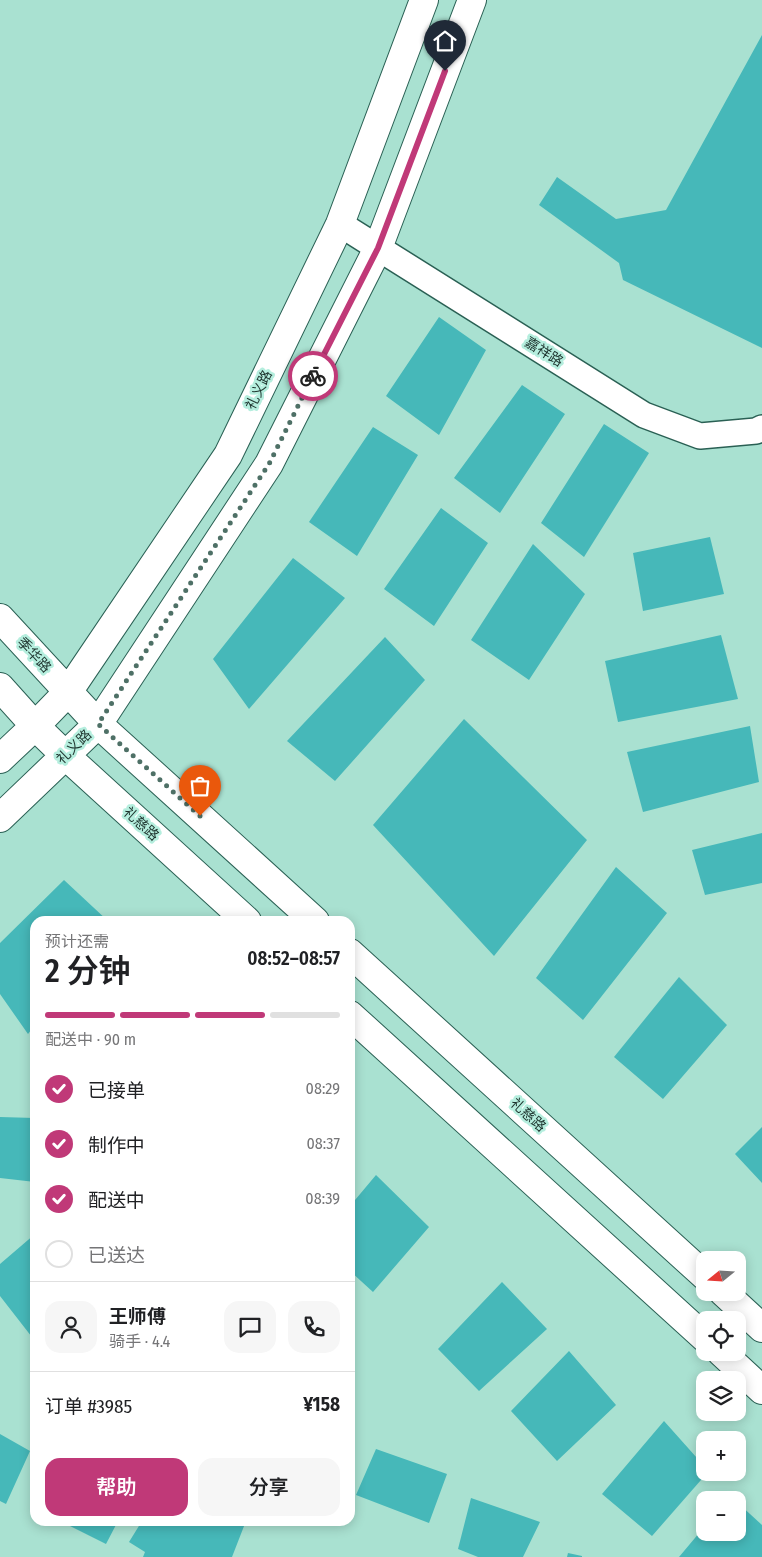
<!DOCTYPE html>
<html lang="zh">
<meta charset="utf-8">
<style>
:root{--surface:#fff;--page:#f6f6f6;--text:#202124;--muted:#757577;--line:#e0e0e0;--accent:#c03978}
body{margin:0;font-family:"Fira Sans Condensed","Noto Sans SC",sans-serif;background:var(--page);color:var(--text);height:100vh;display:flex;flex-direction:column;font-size:19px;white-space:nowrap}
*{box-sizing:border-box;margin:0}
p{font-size:16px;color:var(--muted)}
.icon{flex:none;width:28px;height:28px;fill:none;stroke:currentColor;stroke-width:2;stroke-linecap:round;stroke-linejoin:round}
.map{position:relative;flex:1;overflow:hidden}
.drawer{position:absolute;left:30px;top:916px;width:325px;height:610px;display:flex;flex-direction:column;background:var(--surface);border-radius:15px;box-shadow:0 2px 12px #0003}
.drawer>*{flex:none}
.needle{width:32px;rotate:252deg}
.fabs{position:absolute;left:696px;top:1251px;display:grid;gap:10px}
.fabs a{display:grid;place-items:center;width:50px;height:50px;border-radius:10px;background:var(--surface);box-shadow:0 2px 12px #0003;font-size:25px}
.pin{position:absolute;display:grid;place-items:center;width:42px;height:42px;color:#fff;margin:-51px -21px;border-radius:50% 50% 50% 0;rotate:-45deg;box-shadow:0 0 5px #0007}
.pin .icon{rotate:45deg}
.courier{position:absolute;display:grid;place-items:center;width:50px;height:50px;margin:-25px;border:4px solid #c03978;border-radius:50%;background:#fff;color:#222;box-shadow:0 1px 6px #0007}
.overview em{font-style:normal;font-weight:600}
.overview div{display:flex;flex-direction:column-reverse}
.overview{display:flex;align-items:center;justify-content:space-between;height:85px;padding:0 15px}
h1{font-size:32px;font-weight:600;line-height:38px}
.bar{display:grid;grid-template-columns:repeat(4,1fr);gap:8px 5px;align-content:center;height:60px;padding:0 15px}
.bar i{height:6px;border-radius:4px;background:var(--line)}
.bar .active{background:var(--accent)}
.bar p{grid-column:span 4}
.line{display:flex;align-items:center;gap:12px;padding:0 15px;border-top:1px solid var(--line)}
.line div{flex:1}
.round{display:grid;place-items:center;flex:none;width:52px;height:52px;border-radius:15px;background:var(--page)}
ol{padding:0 15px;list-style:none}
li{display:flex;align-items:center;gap:15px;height:55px}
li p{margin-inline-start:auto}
li .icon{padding:5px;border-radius:50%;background:var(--accent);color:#fff;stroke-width:4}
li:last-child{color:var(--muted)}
li i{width:28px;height:28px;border:2px solid var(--line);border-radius:50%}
.button{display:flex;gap:10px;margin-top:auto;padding:10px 15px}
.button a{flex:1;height:58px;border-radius:15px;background:var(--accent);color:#fff;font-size:20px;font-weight:600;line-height:58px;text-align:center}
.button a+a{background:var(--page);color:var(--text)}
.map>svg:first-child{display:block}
</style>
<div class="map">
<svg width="762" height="1557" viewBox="0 0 762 1557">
<rect width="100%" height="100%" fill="#a9e1d1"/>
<path fill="#46b8b9" d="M762 35V348L623 280 619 263 539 205 557 177 616 219 666 210Z
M439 317 486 350 439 435 386 396Z
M522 385 565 414 500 513 454 478Z
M604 424 649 453 584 557 541 523Z
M373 427 418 455 357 556 309 522Z
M441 508 488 543 434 626 384 589Z
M710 537 724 594 643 611 633 553Z
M533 544 585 594 529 680 471 640Z
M293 558 345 598 249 709 213 659Z
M721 635 738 699 618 722 605 661Z
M385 637 425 680 335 781 287 741Z
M464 719 587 840 494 956 373 825Z
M750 726 759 782 643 812 627 752Z
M762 833V883L705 895 692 850Z
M616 867 667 913 583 1020 536 978Z
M64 880 108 921H35V1025L28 1034 0 994V943Z
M679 977 727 1025 663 1099 614 1057Z
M0 1117 35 1118V1182L0 1178Z
M762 1127V1183L735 1154Z
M376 1175 429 1227 373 1292 350 1271V1206Z
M35 1234V1341L0 1296V1264Z
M502 1282 547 1329 479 1391 438 1349Z
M569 1351 616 1405 557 1461 511 1411Z
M664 1421 705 1467V1472H708L652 1536 602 1494Z
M0 1434 30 1451 6 1504 0 1501Z
M376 1449 447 1474 429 1523 356 1495Z
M471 1498 540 1522 523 1557H478L458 1549Z
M738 1503 762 1525V1557H679L705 1526V1532H738Z
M60 1521H118L106 1544Z
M142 1521H246L232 1557H143L145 1552 129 1542Z
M568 1553 582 1556V1557H567Z"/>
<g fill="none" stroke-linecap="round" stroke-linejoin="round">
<g stroke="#2a6054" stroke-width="28">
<path id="minor" d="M340 224 644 415 700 436 756 431 762 428"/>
</g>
<g stroke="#2a6054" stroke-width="30">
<path id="major" d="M0 618 98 724 315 921
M0 687 35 726 66 756 247 921
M0 759 35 726 68 692 228 455 340 224 424 0
M0 818 98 724 269 464 378 248 472 0
M350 953 705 1276
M350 1015 705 1338
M723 1292 762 1328
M721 1352 762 1390"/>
</g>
<use href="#minor" stroke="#fff" stroke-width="25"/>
<use href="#major" stroke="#fff" stroke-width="28"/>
</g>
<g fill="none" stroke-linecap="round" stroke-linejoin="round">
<path stroke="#4e7066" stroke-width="5" stroke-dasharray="0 9" d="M200 816 98 724 269 464 313 376"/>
<path stroke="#c03978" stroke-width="6" d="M313 376 378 248 445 71"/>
</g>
<g text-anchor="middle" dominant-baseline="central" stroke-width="5" stroke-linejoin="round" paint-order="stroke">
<g font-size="14" fill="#1d332d" stroke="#b5eede">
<text transform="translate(544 352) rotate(32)">嘉祥路</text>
<text transform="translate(259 390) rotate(-64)">礼义路</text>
<text transform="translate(34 655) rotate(47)">季华路</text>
<text transform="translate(74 747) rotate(-44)">礼义路</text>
<text transform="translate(141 824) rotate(42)">礼慈路</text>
<text transform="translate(528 1115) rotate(42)">礼慈路</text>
</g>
</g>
</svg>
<div class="fabs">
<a><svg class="needle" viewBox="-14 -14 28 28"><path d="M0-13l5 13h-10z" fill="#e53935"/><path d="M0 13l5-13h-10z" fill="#757577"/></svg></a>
<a><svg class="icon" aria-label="locate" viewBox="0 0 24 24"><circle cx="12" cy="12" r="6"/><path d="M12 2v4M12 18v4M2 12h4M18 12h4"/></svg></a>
<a><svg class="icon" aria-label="layers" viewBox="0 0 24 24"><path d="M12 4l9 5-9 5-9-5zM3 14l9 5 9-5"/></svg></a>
<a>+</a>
<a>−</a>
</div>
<div class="pin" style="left:200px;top:816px;background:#ea580c"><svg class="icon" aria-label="bag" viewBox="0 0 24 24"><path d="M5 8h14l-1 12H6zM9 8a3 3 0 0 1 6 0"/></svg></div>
<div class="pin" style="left:445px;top:71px;background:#1f2937"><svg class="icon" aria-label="home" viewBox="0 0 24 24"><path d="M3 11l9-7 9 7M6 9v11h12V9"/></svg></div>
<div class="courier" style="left:313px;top:376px"><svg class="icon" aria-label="bike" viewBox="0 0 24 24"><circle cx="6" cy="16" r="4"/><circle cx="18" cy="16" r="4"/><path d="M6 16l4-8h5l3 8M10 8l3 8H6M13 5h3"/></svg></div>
<section class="drawer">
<div class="overview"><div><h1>2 分钟</h1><p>预计还需</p></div><em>08:52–08:57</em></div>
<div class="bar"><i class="active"></i><i class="active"></i><i class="active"></i><i></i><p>配送中 · 90 m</p></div>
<ol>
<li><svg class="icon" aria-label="check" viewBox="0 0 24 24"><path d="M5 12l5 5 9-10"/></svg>已接单<p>08:29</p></li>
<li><svg class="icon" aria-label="check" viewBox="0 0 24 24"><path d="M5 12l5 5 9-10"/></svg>制作中<p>08:37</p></li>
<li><svg class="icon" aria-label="check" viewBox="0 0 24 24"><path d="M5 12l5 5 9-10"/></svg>配送中<p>08:39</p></li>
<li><i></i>已送达</li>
</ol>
<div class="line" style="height:90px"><a class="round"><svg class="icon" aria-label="person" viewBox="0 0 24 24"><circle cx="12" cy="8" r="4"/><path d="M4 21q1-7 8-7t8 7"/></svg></a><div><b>王师傅</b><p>骑手 · 4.4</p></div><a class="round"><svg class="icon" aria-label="chat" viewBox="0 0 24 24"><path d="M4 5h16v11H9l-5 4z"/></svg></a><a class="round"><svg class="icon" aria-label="phone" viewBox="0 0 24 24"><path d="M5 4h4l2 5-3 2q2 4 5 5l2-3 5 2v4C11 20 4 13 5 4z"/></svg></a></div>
<div class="line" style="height:65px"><div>订单 #3985</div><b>¥158</b></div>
<div class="button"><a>帮助</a><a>分享</a></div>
</section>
</div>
